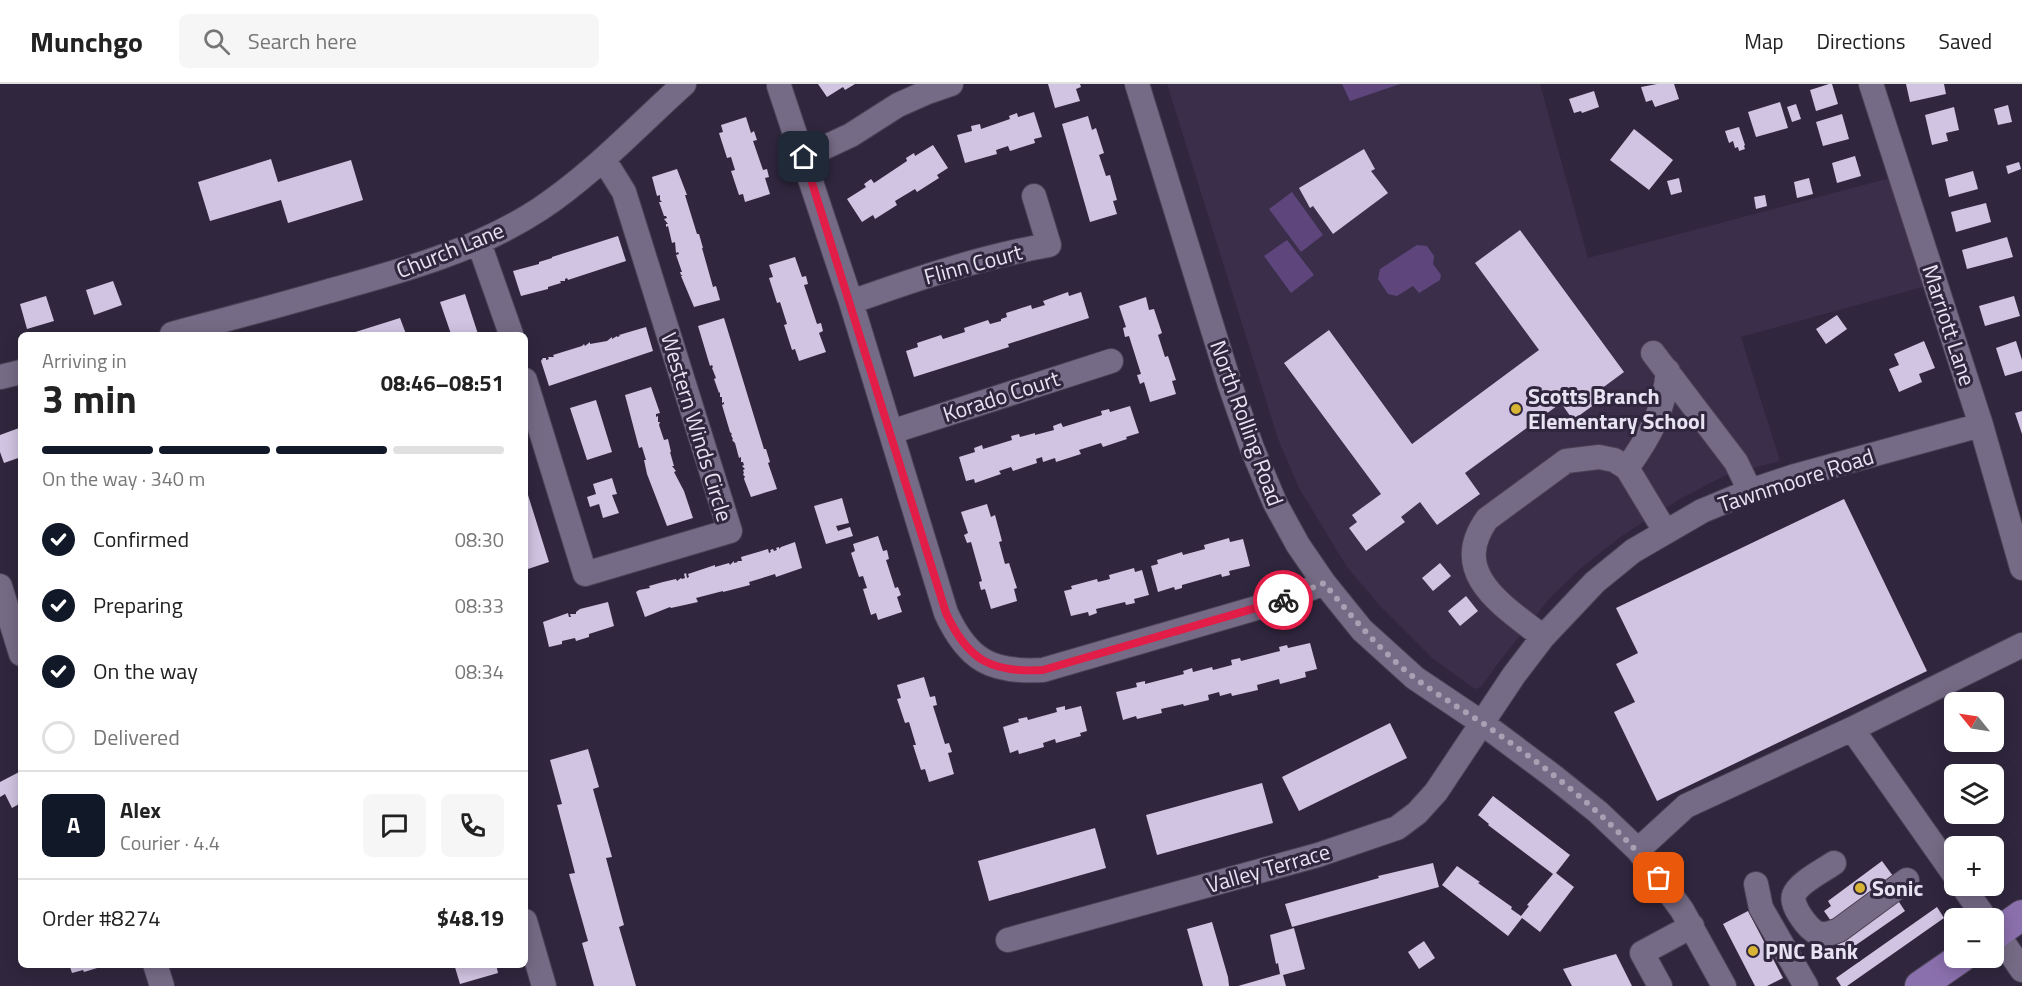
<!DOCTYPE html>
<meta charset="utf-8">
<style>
:root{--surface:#fff;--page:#f6f6f6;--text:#222;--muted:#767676;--line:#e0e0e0;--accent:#111827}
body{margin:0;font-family:"Titillium Web",sans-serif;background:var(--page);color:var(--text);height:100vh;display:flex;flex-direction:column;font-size:22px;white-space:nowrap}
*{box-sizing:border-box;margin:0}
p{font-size:20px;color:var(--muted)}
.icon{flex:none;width:33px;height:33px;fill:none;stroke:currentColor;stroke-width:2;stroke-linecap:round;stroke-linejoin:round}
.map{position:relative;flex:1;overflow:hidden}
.sheet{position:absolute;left:18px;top:248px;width:510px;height:636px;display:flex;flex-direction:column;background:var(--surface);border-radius:9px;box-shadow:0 3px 15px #0003}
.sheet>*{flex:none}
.needle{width:39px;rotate:300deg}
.fabs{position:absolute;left:1944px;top:608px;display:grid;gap:12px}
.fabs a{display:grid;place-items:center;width:60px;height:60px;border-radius:9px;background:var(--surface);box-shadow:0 3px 15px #0003;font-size:30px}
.pin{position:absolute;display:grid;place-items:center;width:51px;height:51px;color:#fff;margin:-26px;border-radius:12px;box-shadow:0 3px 9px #0006}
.courier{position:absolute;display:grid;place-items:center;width:60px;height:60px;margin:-30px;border:4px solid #e11d48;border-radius:50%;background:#fff;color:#222;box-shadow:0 2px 8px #0007}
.summary em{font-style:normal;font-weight:700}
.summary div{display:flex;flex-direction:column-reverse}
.summary{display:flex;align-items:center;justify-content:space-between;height:102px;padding:0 24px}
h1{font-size:39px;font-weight:700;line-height:45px}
.bar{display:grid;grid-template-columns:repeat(4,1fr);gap:9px 6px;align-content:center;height:72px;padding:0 24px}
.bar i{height:8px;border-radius:4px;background:var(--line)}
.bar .selected{background:var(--accent)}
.bar p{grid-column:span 4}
.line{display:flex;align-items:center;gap:15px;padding:0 24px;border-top:2px solid var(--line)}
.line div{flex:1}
.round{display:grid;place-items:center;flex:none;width:63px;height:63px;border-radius:9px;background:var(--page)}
ol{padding:0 24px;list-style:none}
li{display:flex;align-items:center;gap:18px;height:66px}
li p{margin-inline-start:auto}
li .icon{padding:6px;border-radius:50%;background:var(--accent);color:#fff;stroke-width:4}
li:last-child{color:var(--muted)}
li i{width:33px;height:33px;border:3px solid var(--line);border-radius:50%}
header{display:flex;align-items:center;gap:36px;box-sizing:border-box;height:84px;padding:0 30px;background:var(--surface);border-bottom:2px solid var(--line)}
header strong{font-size:28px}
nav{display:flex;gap:33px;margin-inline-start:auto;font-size:21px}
.search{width:420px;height:54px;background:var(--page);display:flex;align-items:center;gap:15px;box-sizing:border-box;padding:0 21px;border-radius:9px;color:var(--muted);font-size:22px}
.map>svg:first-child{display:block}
</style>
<header>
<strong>Munchgo</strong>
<div class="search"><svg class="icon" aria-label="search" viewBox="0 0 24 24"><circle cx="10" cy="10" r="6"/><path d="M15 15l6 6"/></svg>Search here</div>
<nav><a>Map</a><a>Directions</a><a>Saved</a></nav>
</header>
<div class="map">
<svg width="2022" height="902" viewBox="0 0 2022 902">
<rect width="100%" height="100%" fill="#30273e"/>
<path fill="#3a2e4b" d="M1167 0H1540L1588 174 1890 94 1926 202 1741 253 1780 377 1724 392 1678 416 1623 451 1581 484 1549 515 1499 578 1481 603 1475 605 1432 574 1381 523 1347 483 1299 404 1278 355Z"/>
<path fill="#5e467c" d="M1342 0H1400L1350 17Z
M1292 108 1323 151 1301 168 1269 125Z
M1287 156 1314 191 1291 209 1264 172Z
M1417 161 1427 162 1434 172 1433 180 1441 191 1440 196 1419 209 1413 202 1397 212 1388 210 1378 195 1380 185Z"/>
<path fill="#d0c4e2" d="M818 0H855L845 6 843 3 827 13Z
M1048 0H1080L1081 3 1076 5 1080 17 1055 24Z
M1657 0H1674L1679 15 1655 23 1652 16 1646 18 1641 3Z
M1829 0H1832L1838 20 1816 27 1810 6Z
M1906 0H1944L1946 10 1910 18Z
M1594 7 1599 23 1582 29 1581 27 1574 29 1569 15Z
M1780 18 1788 44 1756 53 1748 28Z
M1796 20 1801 35 1792 38 1787 23Z
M2008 21 2012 38 1998 41 1994 25Z
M1954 23 1959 46 1946 49 1948 57 1932 61 1925 31Z
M1034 28 1042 53 1034 55 1035 59 1010 67 1008 62 996 66 997 70 965 79 957 51 972 47 971 42 980 40 981 45 1010 35 1009 32 1017 29 1018 33Z
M1842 30 1849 55 1823 62 1816 38Z
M1088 32 1092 46 1096 44 1104 69 1099 71 1106 92 1110 91 1117 116 1113 117 1117 130 1090 138 1062 40Z
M746 33 751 49 754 47 757 56 753 57 763 86 767 85 769 93 765 94 770 110 745 118 743 110 739 111 731 87 735 86 731 73 727 74 719 49 723 48 721 41Z
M1739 43 1745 61 1744 62 1745 65 1739 67 1738 63 1735 64 1733 57 1729 59 1725 47Z
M1634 45 1673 76 1649 106 1610 76Z
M933 61 948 84 937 91 939 94 917 108 915 105 895 117 897 121 875 135 873 131 862 138 847 115 866 103 864 100 871 95 874 99 907 77 906 74 914 69 915 72Z
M1364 65 1375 85 1371 87 1388 109 1333 150 1313 122 1310 124 1299 104Z
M1855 72 1861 92 1837 99 1832 79Z
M271 75 278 98 351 76 363 116 288 139 281 116 210 137 198 98Z
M2019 78 2021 85 2008 90 2006 82Z
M677 85 687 111H685L697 150H699L703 164H702L713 203 716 202 720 216 694 223 681 192 683 191H681L680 188H682L676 171 679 170 678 168 676 169 675 158 672 159 668 142 666 143V140H668L664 135 667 134 666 132H664L659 118H662L660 116V111L657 112 652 93Z
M1973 87 1978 105 1949 113 1945 95Z
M1679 94 1682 108 1671 111 1667 97Z
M1809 94 1813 110 1797 114 1794 98Z
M1765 111 1767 122 1756 125 1754 113Z
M1986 119 1991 138 1956 148 1951 128Z
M1520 146 1624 288 1601 305 1606 312 1573 336 1561 319 1465 389 1480 410 1437 441 1420 418 1401 433 1405 438 1366 467 1349 444 1357 438 1352 431 1381 410 1284 279 1329 246 1412 360 1539 266 1475 179Z
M618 152 626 177 571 195 568 196 567 194 565 195V197H560L561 199 548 203V205L521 212 513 187 539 180V178L552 174V173Z
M2007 153 2013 173 1967 185 1962 166Z
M795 173 802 193 806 192 808 200 804 201 817 240 821 239 823 247 819 249 826 268 799 277 795 265 792 266 784 241 787 240 780 218 777 219 769 194 773 193 769 181Z
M113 197 122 221 94 231 86 206Z
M1068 208 1069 212 1081 208 1089 234 1008 260 1009 263 914 293 906 267 918 263 917 259 941 251 943 255 965 248 964 244 988 236 990 240 1001 237V235L1007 233 1006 229 1031 221 1032 225 1045 221 1043 217Z
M465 210 478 250H451L440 218Z
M46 212 54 237 27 245 20 220Z
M2014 212 2020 232 1985 242 1979 222Z
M1146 213 1149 226 1154 225 1162 249 1158 251 1165 273 1168 272 1176 296 1172 297 1176 310 1150 318 1144 298 1140 300 1137 291 1141 290 1129 252 1125 253 1123 244 1126 243 1119 222Z
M1837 231 1847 245 1826 260 1816 245Z
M400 234 406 250H349Z
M724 234 764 365H766L770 378 768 379 777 405 751 413 744 395 745 392H744L743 390 744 389 743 386 745 385 742 382 744 381 743 378H741V373L739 374 735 359 732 356 733 355 731 351 732 350 730 348 722 321 724 320V318L722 319V313H720V308L719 309 714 295 716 294 712 284 713 283 712 281 710 282 698 242Z
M646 243 653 267 549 302 541 277 543 274H546V276L549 275 548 273H554L553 271 582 262 584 260 585 262 590 258V260L607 257 612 253V255L617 252V253L620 252 619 251Z
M1924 257 1935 284 1919 290 1922 298 1899 308 1889 285 1899 281 1894 270Z
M2016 257 2022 276V287L2005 292 1996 264Z
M651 303 660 329 656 330V333L658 332V338H660L659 341 664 356 668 355 671 368H670L674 382H672L676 387 674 388 684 407 693 434 667 442 647 390 644 376H646L642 363 639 364 625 311Z
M596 316 612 368 587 376 570 324Z
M1130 322 1139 349 1126 353 1127 355 1103 363 1101 359 1079 366 1081 370 1056 378 1055 374 1043 378 1042 373 1036 375 1037 379 1013 387 1011 383 999 387 1001 390 975 399 974 395 966 397 959 373 975 368 974 364 982 361 983 365 1012 356 1011 352 1019 350 1020 353 1035 349V351L1054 346 1053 342 1061 339 1063 343 1102 331 1101 327 1109 325 1110 328Z
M2022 327V350L2015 329Z
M19 344 21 351V373L4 379 0 368V351Z
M612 394 617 410 612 411 619 429 603 434 599 420 590 423 587 413 596 410 593 400Z
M528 411 549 478 525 486V412Z
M842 414 849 439 836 442 838 447 850 443 853 452 826 460 814 422Z
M1844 415 1927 587 1657 717 1614 628 1635 618 1616 580 1638 569 1616 524Z
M987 420 991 433 995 431 1002 457 999 458 1005 480 1009 479 1017 504 1014 505 1017 517 991 525 985 505 981 506 979 498 982 497 971 458 967 459 964 451 968 449 961 428Z
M878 452 883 467 887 466 889 475 886 476 895 504 898 503 901 511 897 513 902 528 878 536 876 529 871 531 863 505 867 504 863 492 859 493 851 469 855 467 853 460Z
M1229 454 1230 458 1243 455 1250 482 1229 487 1230 491 1222 493 1221 490 1182 501V504L1175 506 1174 503 1158 508 1151 482 1158 480 1157 476 1182 468 1183 471 1205 465 1204 461Z
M795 458 802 484 776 493 775 490 749 498 750 501 723 508V507L696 514 698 518 671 524 670 523 645 533 636 508 639 506 650 504 649 502 663 498 676 495 677 497 681 494 682 495 685 494 684 490 686 489 687 494 689 493 688 490 715 481V483L729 479 730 481 734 477V479L738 478 737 477H742L741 473 768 465 769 469 771 468 770 466 773 465 774 467 777 466 776 464 779 463V465L781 463Z
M1440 479 1451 492 1433 507 1422 494Z
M1134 484 1135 488 1142 486 1149 511 1134 515 1135 519 1126 521 1125 518 1096 525 1097 529 1089 532 1088 528 1071 532 1064 507 1072 505 1071 502 1097 495 1098 498 1110 495 1109 491Z
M1466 512 1478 527 1460 542 1448 527Z
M608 518 614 542 589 550V553L576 557 575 554 562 557V560L549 563 543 538 568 529 569 533H571L570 530H576V528L580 525Z
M1310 559 1317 585 1305 588 1306 593 1280 600 1279 595 1257 601 1258 606 1232 612 1231 609 1220 612 1219 608 1208 611 1209 616 1184 622 1183 620 1161 625 1162 629 1137 635 1136 632 1123 636 1116 608 1137 603 1136 599 1145 597V600L1184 590 1183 587 1192 584 1193 588 1212 583 1213 586 1232 581 1231 576 1240 574 1241 577 1280 567 1279 563 1287 561 1288 564Z
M924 593 930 613 935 612 937 621 933 622 945 660 949 659 952 668 948 669 954 690 929 698 925 685 921 686 913 661H916L909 638 905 639 897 615 901 614 897 601Z
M1065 622V626L1081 622 1087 647 1080 649 1081 652 1056 659 1055 655 1043 659 1044 663 1019 670 1018 666 1010 669 1003 643 1019 638 1018 635 1027 633 1028 636 1057 628 1056 624Z
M1390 639 1407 674 1299 727 1282 693Z
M588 665 599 703 593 705 612 773 606 774 624 841 619 843 636 902H594L582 859 588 857 569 790 575 789 557 721 562 720 550 676Z
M21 687V719L12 724 5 710 0 713V698Z
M1262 699 1273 739 1157 771 1146 731Z
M1493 712 1570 771 1556 789 1574 803 1540 848 1522 834 1508 852 1442 801 1457 782 1480 798 1478 799 1512 823 1511 825 1521 832 1529 822 1527 821 1553 790 1488 741 1489 740 1478 731Z
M1095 744 1106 784 989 817 978 777Z
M1882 777 1893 792 1831 837 1824 827 1831 822 1828 817Z
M1433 779 1439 803 1292 843 1285 820 1379 794 1378 792Z
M1897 815 1905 827 1843 870 1835 857Z
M1937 823 1944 834 1847 902H1841L1836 894Z
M1748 827 1783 894 1767 902H1755L1723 840Z
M1212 838 1228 893 1229 902H1203L1187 845Z
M1294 844 1305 885 1283 891 1286 902H1238L1280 890 1278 879 1276 880 1270 851Z
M1424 857 1435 874 1419 885 1408 868Z
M1616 870 1632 902H1572L1563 885Z
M69 880H107V881L84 888 83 886 72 889Z
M454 880H496L498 889 460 900Z"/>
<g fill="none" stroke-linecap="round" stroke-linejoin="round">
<g stroke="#4a4255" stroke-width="26">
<path id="minor" d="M1137 0 1230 301 1252 364 1275 419 1298 461 1324 499 1362 546 1415 594 1482 639 1553 692 1598 728 1638 766 1682 826 1724 902
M1871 0 1981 341 2022 484
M779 2 851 218 946 529C968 577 992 589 1043 586L1277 518 1324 499
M804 73 851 51 898 21 925 9 951 0
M479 159 511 250
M851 218C916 195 980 173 1049 161L1034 112
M172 250C224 236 277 222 329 207 402 187 476 167 540 125 594 89 636 43 684 0
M1653 269 1736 378 1750 407
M0 293 21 288
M525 296 585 490 730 447 624 108 604 76
M891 348 1111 277
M1627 384C1650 352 1664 327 1668 287
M0 502 21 570
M1543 553C1504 522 1448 490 1487 435L1566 377 1599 373 1614 376 1627 384 1665 447
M1852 645 1954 790
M1638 766 1686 722 1852 645 2022 561
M1834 779C1824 786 1798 799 1794 811 1790 821 1808 845 1817 849 1825 852 1832 849 1839 846L1907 796
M1756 800 1761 824 1806 902
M1962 801 1985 834
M525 837 544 902
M1994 845 2022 886
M1008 856 1318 771 1397 744 1417 729 1436 708 1514 591 1543 553 1595 498 1633 467 1702 427 1750 407 1795 392 1981 341
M155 880 162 902
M1660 902 1642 869 1692 842"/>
</g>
<g stroke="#4a4255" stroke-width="32">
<path id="major" d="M1994 851 2022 831
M1920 902 1962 873"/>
</g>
<use href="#minor" stroke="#766b86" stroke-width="24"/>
<use href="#major" stroke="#8b70ae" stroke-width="30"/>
</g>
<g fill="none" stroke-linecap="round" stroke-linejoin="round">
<path stroke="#a8a1b3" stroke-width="6" stroke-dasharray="0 10.8" d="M1283 516 1324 499C1352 533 1381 568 1416 595 1437 610 1459 624 1481 638 1546 683 1611 732 1659 794"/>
<path stroke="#e11d48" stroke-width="8" d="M804 73 946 529C968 577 992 589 1043 586L1283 516"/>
</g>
<g fill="#d7b434" stroke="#30273e" stroke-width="2">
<circle cx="1516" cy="325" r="6"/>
<circle cx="1860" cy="804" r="6"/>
<circle cx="1753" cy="867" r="6"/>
</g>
<g text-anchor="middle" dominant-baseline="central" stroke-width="6" stroke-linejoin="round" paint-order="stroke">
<g font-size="22" fill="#e8e3f2" stroke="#30273e">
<text transform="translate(450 166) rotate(-22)">Church Lane</text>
<text transform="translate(973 180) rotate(-15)">Flinn Court</text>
<text transform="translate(1949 241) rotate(72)">Marriott Lane</text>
<text transform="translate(1001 312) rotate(-18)">Korado Court</text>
<text transform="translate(1247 339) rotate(70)">North Rolling Road</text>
<text transform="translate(697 343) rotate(73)">Western Winds Circle</text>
<text transform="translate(1796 396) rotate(-18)">Tawnmoore Road</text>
<text transform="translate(1268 784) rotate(-16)">Valley Terrace</text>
</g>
<g font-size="22" font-weight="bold" fill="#e8e3f2" stroke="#30273e" text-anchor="start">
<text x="1528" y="312">Scotts Branch<tspan x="1528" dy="25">Elementary School</tspan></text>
<text x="1872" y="804">Sonic</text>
<text x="1765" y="867">PNC Bank</text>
</g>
</g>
</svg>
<div class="fabs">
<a><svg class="needle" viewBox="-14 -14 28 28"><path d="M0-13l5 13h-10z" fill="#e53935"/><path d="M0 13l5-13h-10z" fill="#767676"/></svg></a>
<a><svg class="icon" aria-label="layers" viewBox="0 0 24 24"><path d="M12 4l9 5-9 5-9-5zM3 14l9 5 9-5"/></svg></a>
<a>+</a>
<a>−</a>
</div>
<div class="pin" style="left:1659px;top:794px;background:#ea580c"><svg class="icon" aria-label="bag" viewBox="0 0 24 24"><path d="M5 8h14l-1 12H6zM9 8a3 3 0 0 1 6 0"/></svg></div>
<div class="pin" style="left:804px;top:73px;background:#1f2937"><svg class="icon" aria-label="home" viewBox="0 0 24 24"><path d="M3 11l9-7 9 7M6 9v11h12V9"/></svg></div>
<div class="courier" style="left:1283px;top:516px"><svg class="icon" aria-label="bike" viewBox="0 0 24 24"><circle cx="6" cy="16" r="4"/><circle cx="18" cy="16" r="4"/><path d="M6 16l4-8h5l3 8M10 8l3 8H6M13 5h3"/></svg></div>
<section class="sheet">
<div class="summary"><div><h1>3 min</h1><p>Arriving in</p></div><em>08:46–08:51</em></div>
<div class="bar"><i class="selected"></i><i class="selected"></i><i class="selected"></i><i></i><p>On the way · 340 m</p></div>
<ol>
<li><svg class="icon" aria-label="check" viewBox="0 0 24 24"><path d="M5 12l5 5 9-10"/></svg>Confirmed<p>08:30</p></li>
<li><svg class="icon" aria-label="check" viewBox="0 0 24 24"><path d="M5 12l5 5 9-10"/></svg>Preparing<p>08:33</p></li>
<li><svg class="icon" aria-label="check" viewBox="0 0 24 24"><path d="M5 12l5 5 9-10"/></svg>On the way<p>08:34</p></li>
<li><i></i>Delivered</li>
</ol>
<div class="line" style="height:108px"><b class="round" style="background:var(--accent);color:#fff">A</b><div><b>Alex</b><p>Courier · 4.4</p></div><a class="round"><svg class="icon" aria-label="chat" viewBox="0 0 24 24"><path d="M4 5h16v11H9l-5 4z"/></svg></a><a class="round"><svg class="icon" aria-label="phone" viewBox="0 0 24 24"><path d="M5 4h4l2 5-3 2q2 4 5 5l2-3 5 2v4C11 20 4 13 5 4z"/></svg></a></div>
<div class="line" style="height:78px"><div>Order #8274</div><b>$48.19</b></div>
</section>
</div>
